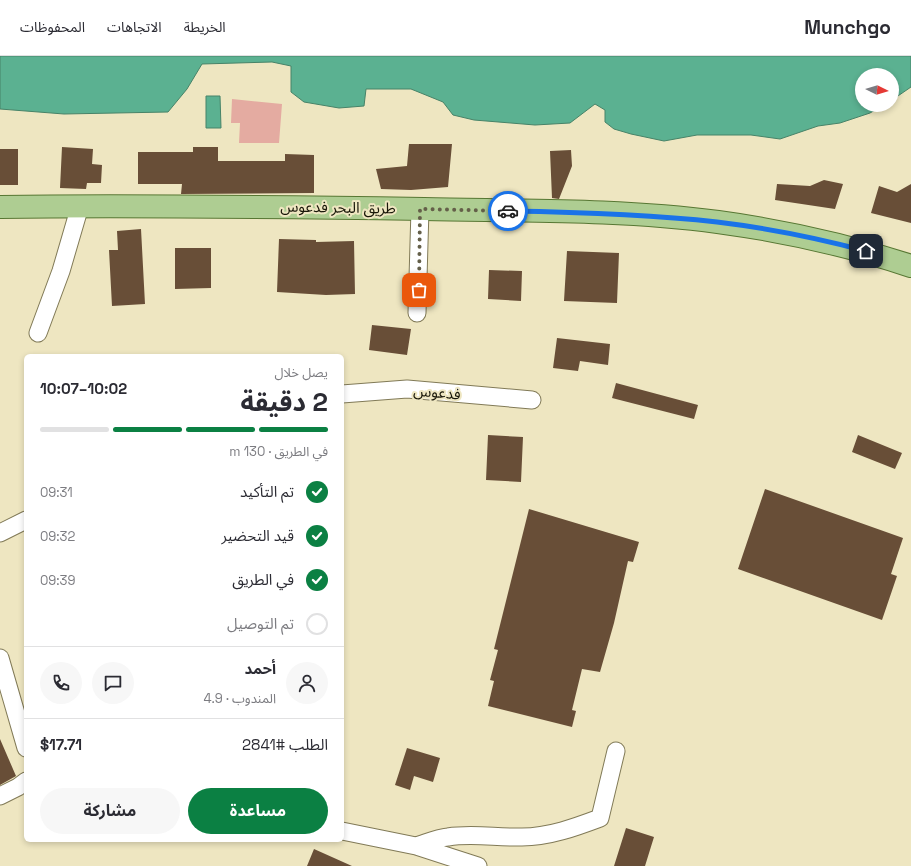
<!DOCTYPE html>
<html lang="ar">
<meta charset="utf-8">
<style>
:root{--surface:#fff;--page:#f7f7f7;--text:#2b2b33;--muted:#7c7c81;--line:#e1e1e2;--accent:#0b8043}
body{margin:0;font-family:"Space Grotesk","Noto Sans Arabic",sans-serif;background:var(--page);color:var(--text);direction:rtl;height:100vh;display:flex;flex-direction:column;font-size:15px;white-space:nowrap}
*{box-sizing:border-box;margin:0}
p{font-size:13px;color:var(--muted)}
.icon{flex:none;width:22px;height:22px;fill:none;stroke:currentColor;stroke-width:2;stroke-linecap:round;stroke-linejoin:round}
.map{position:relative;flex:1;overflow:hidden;direction:ltr}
.details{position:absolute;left:24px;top:298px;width:320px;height:488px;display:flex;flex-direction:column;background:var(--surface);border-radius:6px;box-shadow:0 2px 6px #0003;direction:rtl}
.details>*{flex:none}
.needle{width:26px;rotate:95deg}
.tools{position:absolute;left:855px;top:12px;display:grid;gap:8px}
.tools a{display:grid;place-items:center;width:44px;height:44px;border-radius:50%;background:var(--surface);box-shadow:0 2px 6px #0003;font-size:20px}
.pin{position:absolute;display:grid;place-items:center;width:34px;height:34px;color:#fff;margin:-17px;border-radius:8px;box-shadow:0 2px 6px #0006}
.courier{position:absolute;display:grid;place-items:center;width:40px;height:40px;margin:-20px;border:3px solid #1a73e8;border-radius:50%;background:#fff;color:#222;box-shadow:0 1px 5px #0007}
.overview em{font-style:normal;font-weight:700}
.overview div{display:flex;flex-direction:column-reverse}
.overview{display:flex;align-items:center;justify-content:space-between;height:68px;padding:0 16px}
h1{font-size:26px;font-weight:700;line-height:30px}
.bar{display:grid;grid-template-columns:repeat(4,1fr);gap:6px 4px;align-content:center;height:48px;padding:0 16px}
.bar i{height:5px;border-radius:3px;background:var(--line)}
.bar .on{background:var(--accent)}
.bar p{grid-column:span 4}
.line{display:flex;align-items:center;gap:10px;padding:0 16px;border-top:1px solid var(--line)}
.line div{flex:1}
.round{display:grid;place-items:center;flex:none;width:42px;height:42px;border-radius:21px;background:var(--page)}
ol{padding:0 16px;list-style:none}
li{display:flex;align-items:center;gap:12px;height:44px}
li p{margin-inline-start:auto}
li .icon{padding:4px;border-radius:50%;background:var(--accent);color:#fff;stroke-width:4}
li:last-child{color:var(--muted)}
li i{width:22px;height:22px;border:2px solid var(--line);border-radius:50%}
.primary-button{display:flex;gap:8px;margin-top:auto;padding:8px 16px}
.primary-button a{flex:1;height:46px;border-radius:24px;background:var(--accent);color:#fff;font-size:16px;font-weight:700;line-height:46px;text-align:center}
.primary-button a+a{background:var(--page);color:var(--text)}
header{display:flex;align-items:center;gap:24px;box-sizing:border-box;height:56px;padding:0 20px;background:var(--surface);border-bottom:1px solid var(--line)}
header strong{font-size:19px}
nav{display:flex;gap:22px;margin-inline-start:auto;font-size:14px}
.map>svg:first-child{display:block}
</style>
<header>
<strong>Munchgo</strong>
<nav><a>الخريطة</a><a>الاتجاهات</a><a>المحفوظات</a></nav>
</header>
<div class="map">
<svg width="911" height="810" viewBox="0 0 911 810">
<rect width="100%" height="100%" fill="#eee6c1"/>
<path fill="#e4aba1" d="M232 43 282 48 279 87H239L240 67H231Z"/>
<path fill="#5bb191" stroke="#478368" d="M0 0H911V31L892 44V19H862V49H884L870 57 840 67 818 70 780 83 751 79H697L664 85 631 78 614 73 605 66V54L595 48 570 67 535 69 474 64 453 59 443 46 411 33H366L364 50 339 52 304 46 291 36V10L272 6 202 8 187 33 168 56 64 58 0 53Z
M206 40H220L221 72H206Z"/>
<path fill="#684e37" d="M409 88H452L448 131 411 134 381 133 376 113 407 110Z
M62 91 93 93 92 108 102 109 101 127H87L86 133 60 132Z
M193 91H218V105H285V98L314 99V137L181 138 182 128H138V96H193Z
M0 93H18V129H0Z
M571 94 572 110 559 143 552 142 550 95Z
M824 124 843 128 835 153 775 144 777 128 810 130Z
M911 128V167L871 157 879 130 897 136Z
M141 173 145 248 112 250 109 194H118L117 175Z
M279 183 316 184V186L354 185 355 238 326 239 277 236Z
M175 192H211V232L175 233Z
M567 195 619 197 617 247 564 245Z
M489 214 522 215 521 245 488 243Z
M372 269 411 273 407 299 369 294Z
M557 282 610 288 608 309 580 305 578 315 553 312Z
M616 327 698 349 694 363 612 342Z
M488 379 523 381 521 426 486 424Z
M858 379 902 397 895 413 852 396Z
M765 433 903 482 891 518 897 520 882 564 738 513Z
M529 453 639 486 633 506 628 505 614 567 600 616 582 613 572 654 576 655 572 671 488 650 494 625 490 624 498 594 494 593Z
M0 683 16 720 0 729Z
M407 692 440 702 433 726 414 720 410 734 395 729Z
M626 772 654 781 645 810H614Z
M314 793 352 810H307Z"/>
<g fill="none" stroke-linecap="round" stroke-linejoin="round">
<g stroke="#817a57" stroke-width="19">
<path id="street" d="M417 257 420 153
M38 277 61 215 80 150
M342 338 407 333 532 344
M0 477 26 464
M0 602 26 692
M0 740 18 731 26 725
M342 775 416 790 478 810
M416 790C426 787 437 782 448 781 473 777 498 782 522 781 549 781 576 771 600 762L616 695"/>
</g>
<g stroke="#577733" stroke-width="24">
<path id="primary" d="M0 151C141 149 283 151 424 153 521 155 622 153 718 166 784 175 848 189 911 210"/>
</g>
<use href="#street" stroke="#fff" stroke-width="17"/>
<use href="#primary" stroke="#aecd92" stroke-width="22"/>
</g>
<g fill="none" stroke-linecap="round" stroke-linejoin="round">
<path stroke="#645f49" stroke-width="4" stroke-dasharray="0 7.2" d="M419 234 420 153 508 155"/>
<path stroke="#1a73e8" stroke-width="5" d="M508 155C577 156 647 158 717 166 767 172 817 182 866 195"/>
</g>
<g text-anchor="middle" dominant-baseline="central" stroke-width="4" stroke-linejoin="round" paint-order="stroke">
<g font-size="15" fill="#191709" stroke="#eee6c1">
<text transform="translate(338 151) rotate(1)">طريق البحر فدعوس</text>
<text transform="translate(437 336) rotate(5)">فدعوس</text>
</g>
</g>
</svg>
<div class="tools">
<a><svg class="needle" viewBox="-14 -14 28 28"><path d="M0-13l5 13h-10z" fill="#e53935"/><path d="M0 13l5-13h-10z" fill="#7c7c81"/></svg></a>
</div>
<div class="pin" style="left:419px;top:234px;background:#ea580c"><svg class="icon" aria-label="bag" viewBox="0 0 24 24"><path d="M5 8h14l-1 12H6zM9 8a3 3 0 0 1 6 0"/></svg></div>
<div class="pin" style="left:866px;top:195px;background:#1f2937"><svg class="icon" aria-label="home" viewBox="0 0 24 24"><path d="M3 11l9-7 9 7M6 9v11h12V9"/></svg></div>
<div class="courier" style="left:508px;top:155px"><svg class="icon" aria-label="car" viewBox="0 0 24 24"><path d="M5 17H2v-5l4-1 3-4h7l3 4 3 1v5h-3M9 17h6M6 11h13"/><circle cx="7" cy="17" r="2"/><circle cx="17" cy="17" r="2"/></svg></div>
<section class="details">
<div class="overview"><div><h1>2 دقيقة</h1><p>يصل خلال</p></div><em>10:02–10:07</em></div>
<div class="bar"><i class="on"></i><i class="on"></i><i class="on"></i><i></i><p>في الطريق · 130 m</p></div>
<ol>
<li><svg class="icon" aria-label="check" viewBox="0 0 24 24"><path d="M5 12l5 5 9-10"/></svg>تم التأكيد<p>09:31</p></li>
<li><svg class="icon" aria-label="check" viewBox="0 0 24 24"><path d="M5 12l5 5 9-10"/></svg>قيد التحضير<p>09:32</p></li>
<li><svg class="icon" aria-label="check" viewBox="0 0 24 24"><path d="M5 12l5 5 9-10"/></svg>في الطريق<p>09:39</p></li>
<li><i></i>تم التوصيل</li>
</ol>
<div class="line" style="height:72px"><a class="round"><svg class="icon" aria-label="person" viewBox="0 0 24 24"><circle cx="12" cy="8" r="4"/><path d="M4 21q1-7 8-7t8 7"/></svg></a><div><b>أحمد</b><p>المندوب · 4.9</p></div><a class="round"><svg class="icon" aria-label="chat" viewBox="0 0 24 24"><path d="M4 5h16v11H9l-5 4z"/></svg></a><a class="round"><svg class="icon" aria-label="phone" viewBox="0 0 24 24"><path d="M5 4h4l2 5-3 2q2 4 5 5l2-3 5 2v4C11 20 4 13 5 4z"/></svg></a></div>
<div class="line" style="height:52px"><div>الطلب #2841</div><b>$17.71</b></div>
<div class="primary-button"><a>مساعدة</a><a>مشاركة</a></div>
</section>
</div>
